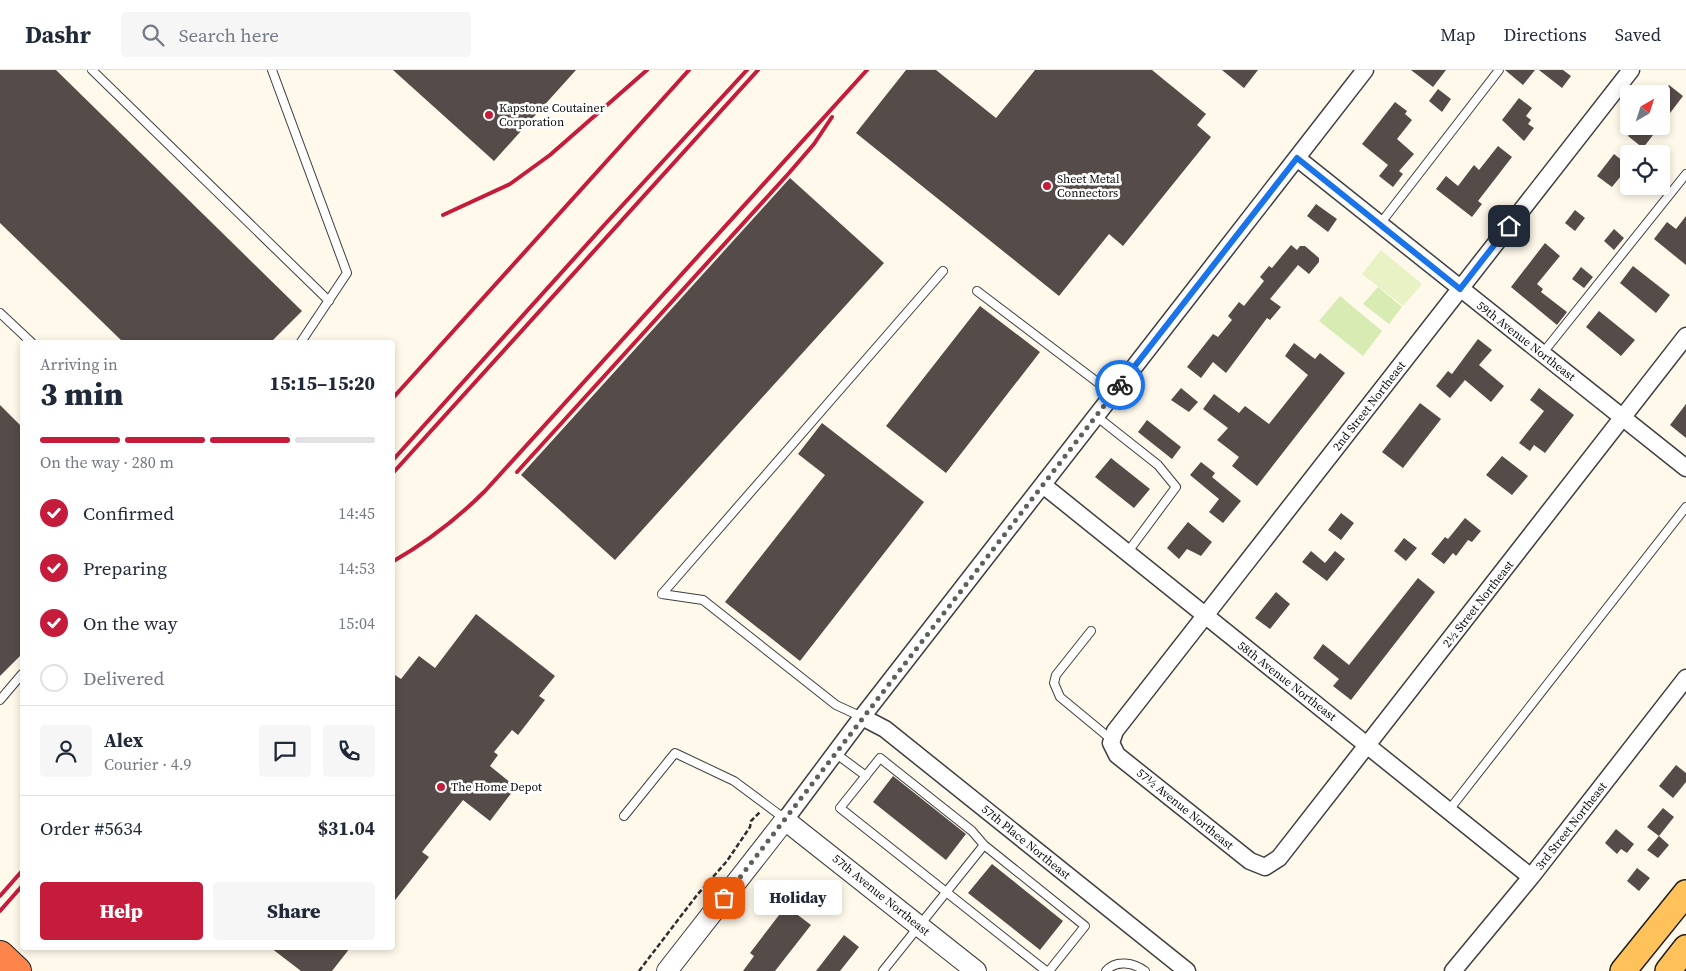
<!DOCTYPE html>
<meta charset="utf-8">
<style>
:root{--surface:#fff;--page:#f6f6f7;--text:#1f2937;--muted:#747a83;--line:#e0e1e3;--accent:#c41c3a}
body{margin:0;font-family:"Source Serif 4",serif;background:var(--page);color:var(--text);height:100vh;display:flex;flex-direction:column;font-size:19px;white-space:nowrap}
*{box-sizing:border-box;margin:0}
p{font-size:16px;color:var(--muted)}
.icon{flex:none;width:28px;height:28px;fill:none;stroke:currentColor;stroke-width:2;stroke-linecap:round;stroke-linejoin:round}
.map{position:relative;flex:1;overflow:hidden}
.panel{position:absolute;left:20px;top:270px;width:375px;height:610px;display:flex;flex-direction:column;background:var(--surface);border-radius:5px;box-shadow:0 2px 8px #0003}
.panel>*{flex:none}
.needle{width:32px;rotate:39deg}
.fabs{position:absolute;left:1620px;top:15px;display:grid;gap:10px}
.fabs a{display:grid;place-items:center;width:50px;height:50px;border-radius:5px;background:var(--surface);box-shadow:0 2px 8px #0003;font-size:25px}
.pin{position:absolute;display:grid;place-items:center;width:42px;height:42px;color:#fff;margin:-21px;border-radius:10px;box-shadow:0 2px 8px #0006}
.courier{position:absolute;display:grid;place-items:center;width:50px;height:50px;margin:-25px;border:4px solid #1a73e8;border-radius:50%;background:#fff;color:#222;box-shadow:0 1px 6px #0007}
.bubble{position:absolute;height:35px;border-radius:5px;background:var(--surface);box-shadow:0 2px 8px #0003;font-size:16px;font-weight:800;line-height:35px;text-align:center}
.overview em{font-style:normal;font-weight:800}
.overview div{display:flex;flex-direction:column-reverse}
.overview{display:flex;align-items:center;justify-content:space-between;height:85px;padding:0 20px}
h1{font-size:32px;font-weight:800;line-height:38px}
.bar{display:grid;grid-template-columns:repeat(4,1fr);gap:8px 5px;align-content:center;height:60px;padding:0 20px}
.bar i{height:6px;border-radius:4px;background:var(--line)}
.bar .on{background:var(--accent)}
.bar p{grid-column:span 4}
.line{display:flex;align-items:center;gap:12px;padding:0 20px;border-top:1px solid var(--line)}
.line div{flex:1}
.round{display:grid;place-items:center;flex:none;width:52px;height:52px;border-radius:5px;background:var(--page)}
ol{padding:0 20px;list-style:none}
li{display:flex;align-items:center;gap:15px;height:55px}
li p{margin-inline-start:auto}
li .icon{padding:5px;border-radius:50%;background:var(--accent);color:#fff;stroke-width:4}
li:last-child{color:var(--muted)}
li i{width:28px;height:28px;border:2px solid var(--line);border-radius:50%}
.button{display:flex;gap:10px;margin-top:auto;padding:10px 20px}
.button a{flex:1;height:58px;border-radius:5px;background:var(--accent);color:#fff;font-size:20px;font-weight:800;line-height:58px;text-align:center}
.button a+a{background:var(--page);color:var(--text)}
header{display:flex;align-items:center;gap:30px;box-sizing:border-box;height:70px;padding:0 25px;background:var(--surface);border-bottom:1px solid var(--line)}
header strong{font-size:24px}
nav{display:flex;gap:28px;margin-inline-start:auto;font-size:18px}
.search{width:350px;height:45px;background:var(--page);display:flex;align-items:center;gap:12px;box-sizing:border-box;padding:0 18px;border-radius:5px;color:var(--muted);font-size:19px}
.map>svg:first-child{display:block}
</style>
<header>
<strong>Dashr</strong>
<div class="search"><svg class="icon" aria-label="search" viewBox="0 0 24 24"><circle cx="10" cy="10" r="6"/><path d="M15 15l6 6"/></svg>Search here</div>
<nav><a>Map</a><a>Directions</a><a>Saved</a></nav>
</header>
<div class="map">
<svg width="1686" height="901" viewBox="0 0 1686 901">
<rect width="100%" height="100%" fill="#fff9eb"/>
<path fill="#d8ebb3" d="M1378 217 1402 237 1389 254 1363 234Z
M1340 226 1382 261 1363 286 1319 251Z"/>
<path fill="#e8f2c5" d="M1381 180 1422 214 1403 236 1362 204Z"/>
<path fill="#554b48" d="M0 0H56L302 241 271 272H123L0 153Z
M393 0H576L494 91Z
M906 0H936L996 48 1035 0H1152L1206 44 1197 55 1211 67 1123 176 1109 164 1059 226 856 63Z
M1222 0H1258L1244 18Z
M1411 0H1446L1433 17Z
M1505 0H1535L1523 15Z
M1539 0H1563L1571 6 1562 18Z
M1669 15 1683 26 1661 55V25Z
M1438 19 1451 29 1442 42 1429 31Z
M1519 28 1532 38 1526 46 1531 50 1528 54 1534 58 1524 71 1502 50Z
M1395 32 1407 41 1405 44 1412 50 1397 69 1414 84 1399 101 1403 104 1393 117 1379 106 1388 95 1362 74Z
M1636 56H1660L1643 78 1628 66Z
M1498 76 1512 87 1478 131 1482 134 1472 147 1436 119 1446 106 1458 116 1474 95 1479 100Z
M1614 84 1629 96 1612 117 1597 106Z
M790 108 884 193 615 490 521 405Z
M1316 134 1337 149 1328 162 1307 146Z
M1575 140 1585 148 1575 161 1565 153Z
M1686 146V195L1654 169 1667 152 1676 159Z
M1614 159 1624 168 1614 180 1604 171Z
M1545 173 1560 186 1537 214 1543 219 1541 222 1567 242 1557 255 1511 217Z
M1291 175 1297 180 1300 176H1305L1319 188V192L1309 204 1298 195 1270 229 1281 237 1270 250 1267 248 1226 303 1213 292 1201 308 1187 297 1213 264 1218 267 1232 250 1228 246 1239 232 1244 236 1264 211 1260 207 1269 196 1272 198Z
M1633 196 1670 225 1656 243 1620 213Z
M1581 197 1593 207 1584 218 1572 209Z
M980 236 1040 282 946 403 886 356Z
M1599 241 1635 270 1621 286 1586 257Z
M1478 269 1492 280 1479 295 1504 316 1491 332 1465 310 1450 328 1436 316 1448 301 1452 304Z
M1294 273 1315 289 1320 283 1345 303 1257 416 1232 396 1239 387 1217 370 1228 358 1203 339 1214 324 1239 343 1245 336 1269 354 1308 305 1285 286Z
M1181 318 1198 332 1189 342 1171 330Z
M1539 318 1574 345 1545 383 1534 375 1530 381 1519 373 1544 341 1530 330Z
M1420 333 1441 349 1403 398 1382 382Z
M1686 334V368L1670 355Z
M0 335 22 357V584L0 606Z
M1147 350 1181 377 1172 389 1138 362Z
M822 353 924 432 800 591 725 532 825 405 798 384Z
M1502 386 1528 406 1512 425 1486 405Z
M1111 388 1150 419 1134 438 1095 407Z
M1201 392 1215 403 1212 407 1241 431 1223 453 1209 442 1219 429 1190 405Z
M1341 443 1354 453 1341 470 1328 460Z
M1465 448 1481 461 1472 472 1468 470 1456 486 1453 483 1444 494 1431 484 1445 467 1448 469Z
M1188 452 1212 472 1201 486 1187 479 1179 489 1167 478Z
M1404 468 1417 478 1406 491 1394 481Z
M1311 481 1325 493 1335 481 1345 489 1327 511 1302 492Z
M1418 508 1435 522 1351 630 1333 616 1339 609 1313 588 1323 574 1349 595Z
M1276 522 1290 534 1270 559 1255 548Z
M476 544 555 606 539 626 545 630 518 665 512 660 494 682 498 685 490 696 516 717 490 751 463 730 422 782 429 787 392 834V603L401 609 419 586 435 598Z
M1676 695 1686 703V712L1673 728 1659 716Z
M893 706 966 764 946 790 873 732Z
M1663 738 1674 747 1659 766 1647 757Z
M1616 759 1634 774 1627 783 1621 779 1617 784 1605 773Z
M1659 766 1669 775 1658 788 1647 780Z
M992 794 1063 851 1040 880 968 823Z
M1637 798 1650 808 1639 821 1627 811Z
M786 836 811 855 775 901H743L754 886 750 883Z
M844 865 859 877 840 901H816Z
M271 878H350L332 901H301Z"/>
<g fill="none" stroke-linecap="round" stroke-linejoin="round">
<g stroke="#3f3f3f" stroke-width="10">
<path id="service" d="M92 0 329 231
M272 0 347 203 301 272
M1380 154 1499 0
M977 221 1113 324
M0 243 31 272
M1542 284 1686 104
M1096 346 1158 395 1176 417 1127 483
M662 524 943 201
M662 524 703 530 836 635 862 647
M1091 561 1056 605 1054 613 1060 627 1112 670
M0 630 22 604
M835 683 866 706
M1449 740 1686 437
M624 746 675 683 734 711 785 749
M883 901 984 775
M1046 901 840 738 880 688 972 761 984 775 1085 856 1049 901
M1106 901C1116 889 1134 893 1145 901"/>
</g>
<g stroke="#3f3f3f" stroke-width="19">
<path id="minor" d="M1631 0 1115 661 1111 673 1117 685 1250 791 1265 797 1279 788 1686 266
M1297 88 1686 398
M1043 415 1531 807
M862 647 885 659 1187 901
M785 750 862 647 1365 0
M1453 901 1531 807 1686 608"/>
</g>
<g stroke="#3f3f3f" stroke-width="22">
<path id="tertiary" d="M667 901 785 750 976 901"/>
</g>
<g stroke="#1d1d1d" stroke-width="28">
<path id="primary" d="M1623 901 1686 823
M1668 901 1686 878"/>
</g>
<g stroke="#1d1d1d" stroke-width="30">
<path id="motorway" d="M0 885 17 901"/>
</g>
<path stroke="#2e2e2e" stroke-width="2.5" stroke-dasharray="5 2.5" stroke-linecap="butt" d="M639 901 697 825 727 791 750 757 751 751 760 742"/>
<use href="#service" stroke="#fff" stroke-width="8"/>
<use href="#minor" stroke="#fff" stroke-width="16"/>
<use href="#tertiary" stroke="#fff" stroke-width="20"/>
<use href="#primary" stroke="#ffc25b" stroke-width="25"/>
<use href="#motorway" stroke="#fd854b" stroke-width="28"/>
<path stroke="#c41c3a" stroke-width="4" d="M443 145 510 114 550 85 647 0
M392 329 689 0
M392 391 607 152 747 0
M517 402 789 103 814 74 832 47
M392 404 758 0
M392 492C427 472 456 450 485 421L867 0
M0 826 22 801
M0 841 22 816"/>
</g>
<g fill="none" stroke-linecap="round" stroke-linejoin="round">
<path stroke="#615f5a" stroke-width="5" stroke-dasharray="0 9" d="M724 828 1120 315"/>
<path stroke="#1a73e8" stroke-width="6" d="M1120 315 1297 88 1460 219 1509 156"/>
</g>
<g fill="#c41c3a" stroke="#fff" stroke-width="2">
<circle cx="489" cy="45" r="5"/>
<circle cx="1047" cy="116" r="5"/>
<circle cx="441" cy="717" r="5"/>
</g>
<g text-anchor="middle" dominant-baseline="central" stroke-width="5" stroke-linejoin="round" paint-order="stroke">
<g font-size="12" fill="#0c0c0c" stroke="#fff" text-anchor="start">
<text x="499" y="38">Kapstone Coutainer<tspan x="499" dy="14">Corporation</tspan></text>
<text x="1057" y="109">Sheet Metal<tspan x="1057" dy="14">Connectors</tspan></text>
<text x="451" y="717">The Home Depot</text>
</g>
<g font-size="12" fill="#0c0c0c" stroke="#fff">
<text transform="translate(1526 271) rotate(38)">59th Avenue Northeast</text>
<text transform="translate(1369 336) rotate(-52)">2nd Street Northeast</text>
<text transform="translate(1478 534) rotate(-52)">2½ Street Northeast</text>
<text transform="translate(1287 611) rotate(38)">58th Avenue Northeast</text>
<text transform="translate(1185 739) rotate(39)">57½ Avenue Northeast</text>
<text transform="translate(1571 756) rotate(-52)">3rd Street Northeast</text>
<text transform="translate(1026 772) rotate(39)">57th Place Northeast</text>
<text transform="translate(881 825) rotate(39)">57th Avenue Northeast</text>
</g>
</g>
</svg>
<div class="fabs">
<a><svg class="needle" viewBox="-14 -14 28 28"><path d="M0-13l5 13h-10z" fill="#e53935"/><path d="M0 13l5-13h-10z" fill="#747a83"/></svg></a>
<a><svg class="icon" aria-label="locate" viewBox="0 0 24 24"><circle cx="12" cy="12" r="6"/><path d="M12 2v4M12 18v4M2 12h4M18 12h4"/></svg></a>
</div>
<div class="pin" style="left:724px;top:828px;background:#ea580c"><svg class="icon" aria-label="bag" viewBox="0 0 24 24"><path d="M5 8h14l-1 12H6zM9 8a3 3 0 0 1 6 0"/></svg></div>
<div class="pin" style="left:1509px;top:156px;background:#1f2937"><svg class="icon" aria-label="home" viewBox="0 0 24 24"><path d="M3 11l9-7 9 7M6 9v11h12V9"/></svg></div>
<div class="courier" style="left:1120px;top:315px"><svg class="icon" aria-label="bike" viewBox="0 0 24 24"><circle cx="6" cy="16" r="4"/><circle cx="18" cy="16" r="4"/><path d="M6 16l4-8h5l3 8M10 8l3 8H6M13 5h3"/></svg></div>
<div class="bubble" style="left:754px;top:810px;width:88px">Holiday</div>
<section class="panel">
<div class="overview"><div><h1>3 min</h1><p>Arriving in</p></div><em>15:15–15:20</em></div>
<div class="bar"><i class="on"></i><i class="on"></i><i class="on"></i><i></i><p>On the way · 280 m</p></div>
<ol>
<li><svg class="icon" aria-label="check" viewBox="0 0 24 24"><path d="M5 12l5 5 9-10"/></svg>Confirmed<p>14:45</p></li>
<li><svg class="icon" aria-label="check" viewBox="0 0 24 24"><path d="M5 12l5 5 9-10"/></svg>Preparing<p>14:53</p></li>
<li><svg class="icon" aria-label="check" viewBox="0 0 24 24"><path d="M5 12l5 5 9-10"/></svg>On the way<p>15:04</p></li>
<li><i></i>Delivered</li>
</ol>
<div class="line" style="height:90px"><a class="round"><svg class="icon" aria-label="person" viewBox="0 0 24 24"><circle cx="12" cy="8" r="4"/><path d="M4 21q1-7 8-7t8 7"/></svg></a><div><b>Alex</b><p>Courier · 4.9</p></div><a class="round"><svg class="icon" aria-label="chat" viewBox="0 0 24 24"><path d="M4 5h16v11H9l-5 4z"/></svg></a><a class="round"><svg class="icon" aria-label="phone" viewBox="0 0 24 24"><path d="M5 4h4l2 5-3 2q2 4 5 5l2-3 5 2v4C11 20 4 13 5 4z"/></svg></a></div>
<div class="line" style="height:65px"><div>Order #5634</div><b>$31.04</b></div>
<div class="button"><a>Help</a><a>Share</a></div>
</section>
</div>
